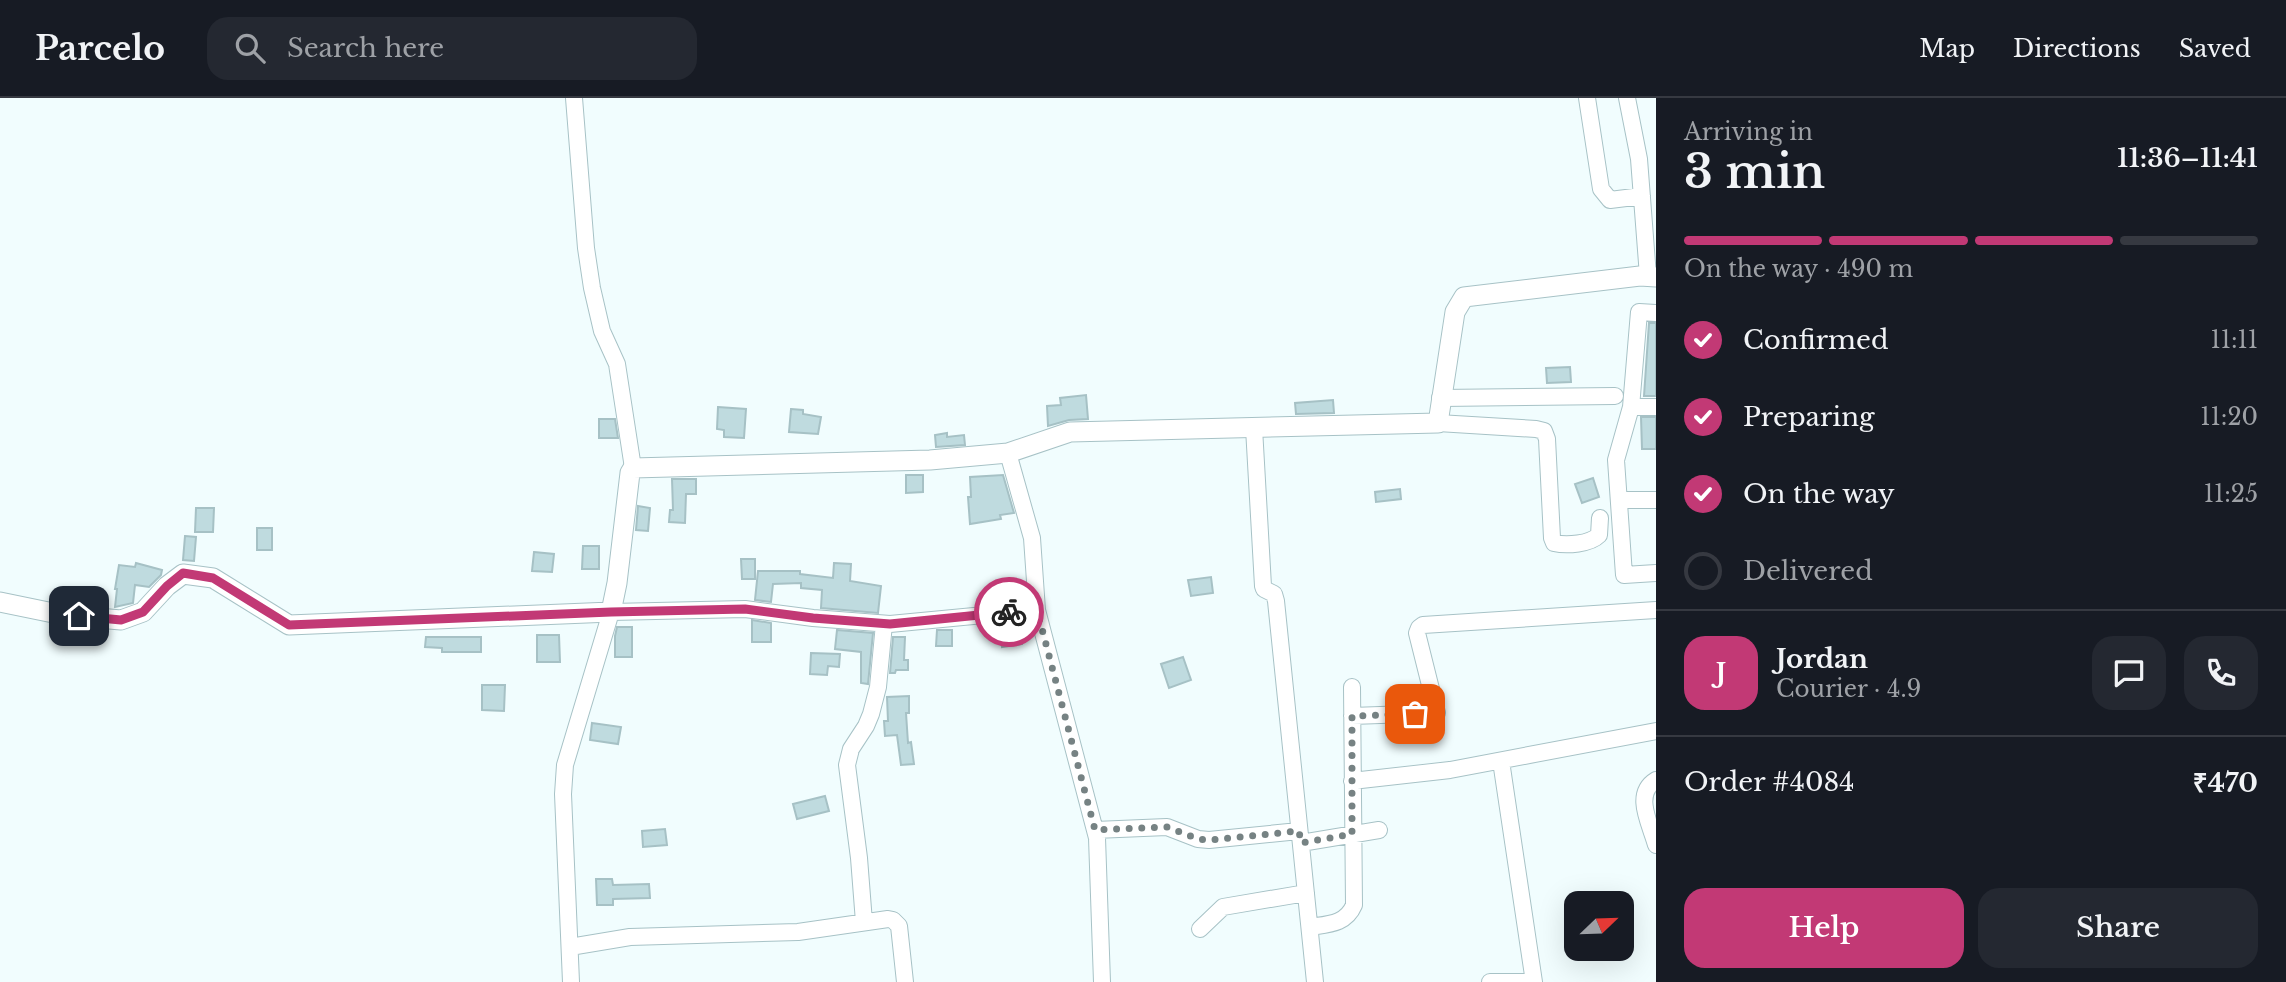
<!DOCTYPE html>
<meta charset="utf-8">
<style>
:root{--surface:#171b24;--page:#242831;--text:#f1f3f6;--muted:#9ea1a6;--line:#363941;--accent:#c23975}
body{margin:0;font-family:"Libre Baskerville",serif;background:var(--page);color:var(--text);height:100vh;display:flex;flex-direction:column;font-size:26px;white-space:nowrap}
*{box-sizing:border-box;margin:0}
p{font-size:23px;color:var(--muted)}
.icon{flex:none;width:38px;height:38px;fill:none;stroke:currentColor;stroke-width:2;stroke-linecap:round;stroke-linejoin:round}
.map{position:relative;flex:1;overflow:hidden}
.details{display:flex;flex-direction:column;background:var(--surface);width:630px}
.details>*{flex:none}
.needle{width:46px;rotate:67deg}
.controls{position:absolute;left:1564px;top:793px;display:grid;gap:14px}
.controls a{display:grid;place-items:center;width:70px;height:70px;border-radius:14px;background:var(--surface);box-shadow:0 7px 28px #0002;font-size:35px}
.pin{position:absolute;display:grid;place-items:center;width:60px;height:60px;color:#fff;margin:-30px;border-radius:14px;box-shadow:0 4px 10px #0006}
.courier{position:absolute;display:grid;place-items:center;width:70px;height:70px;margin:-35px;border:5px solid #c23975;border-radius:50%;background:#fff;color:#222;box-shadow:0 2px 9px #0007}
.headline em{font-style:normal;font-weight:600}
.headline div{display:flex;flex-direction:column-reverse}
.headline{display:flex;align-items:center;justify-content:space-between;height:119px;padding:0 28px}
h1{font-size:46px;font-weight:600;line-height:52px}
.bar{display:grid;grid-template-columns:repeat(4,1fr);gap:10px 7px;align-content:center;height:84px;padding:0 28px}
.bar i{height:9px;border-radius:5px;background:var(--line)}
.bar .current{background:var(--accent)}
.bar p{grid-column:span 4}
.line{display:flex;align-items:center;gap:18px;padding:0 28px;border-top:2px solid var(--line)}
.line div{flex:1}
.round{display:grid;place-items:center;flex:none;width:74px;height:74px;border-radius:21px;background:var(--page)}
ol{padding:0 28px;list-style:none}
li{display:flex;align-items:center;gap:21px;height:77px}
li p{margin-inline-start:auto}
li .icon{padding:7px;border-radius:50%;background:var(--accent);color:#fff;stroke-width:4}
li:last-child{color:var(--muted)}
li i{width:38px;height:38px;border:4px solid var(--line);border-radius:50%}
.action{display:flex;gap:14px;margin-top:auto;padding:14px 28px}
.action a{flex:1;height:80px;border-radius:21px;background:var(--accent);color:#fff;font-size:28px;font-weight:600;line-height:80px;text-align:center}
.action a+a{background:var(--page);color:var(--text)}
header{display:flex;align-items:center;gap:42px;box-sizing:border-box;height:98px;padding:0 35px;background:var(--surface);border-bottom:2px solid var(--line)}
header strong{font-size:33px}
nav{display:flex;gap:38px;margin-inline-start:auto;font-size:24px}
.search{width:490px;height:63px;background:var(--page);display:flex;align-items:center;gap:18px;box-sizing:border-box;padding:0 24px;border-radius:21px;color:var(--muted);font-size:26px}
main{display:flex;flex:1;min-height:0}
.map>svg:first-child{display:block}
</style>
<header>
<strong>Parcelo</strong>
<div class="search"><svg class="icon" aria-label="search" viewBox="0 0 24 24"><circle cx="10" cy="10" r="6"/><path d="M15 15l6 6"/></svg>Search here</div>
<nav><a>Map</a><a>Directions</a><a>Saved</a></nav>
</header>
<main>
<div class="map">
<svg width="1656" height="884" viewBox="0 0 1656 884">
<rect width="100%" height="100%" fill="#f1fdfe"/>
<path fill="#bfdbdf" stroke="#a6c1c5" stroke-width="2" d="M1649 225H1656V298H1644Z
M1570 269 1571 284 1547 285 1546 270Z
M1086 297 1088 321 1069 322 1048 328 1047 308 1061 307 1060 300Z
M1333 302 1334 315 1296 316 1295 305Z
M718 309 746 311 744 340 724 339V332L717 331Z
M791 311 803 312V316L821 319 818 336 789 334Z
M1641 319H1656V351H1642Z
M599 321H615L618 340H599Z
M947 335V339L964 337 965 347 936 349 935 337Z
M906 377H923V394L906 395Z
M1003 377 1014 415 1000 417 1001 421 970 426 968 399H971L970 379Z
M1593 380 1599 399 1582 405 1575 386Z
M672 381H696V396H686L685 425 669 424 670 412H673Z
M1400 391 1401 401 1376 404 1375 394Z
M638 408 650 410 648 433 636 432Z
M196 410H214L213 434H195Z
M257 430H272V452H257Z
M185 438 196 439 194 463 183 462Z
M583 448H599V471H582Z
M534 454 554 456 552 474 532 473Z
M741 461H755V481H742Z
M136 465 162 472 161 477 149 489 135 487 133 505 115 509 117 491H115L119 467 135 469Z
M834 465 851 466 850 483 881 488 878 515 821 510 822 492 801 490V485L773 486 771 504 755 502 758 473H800V476L833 480Z
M1211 479 1213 495 1191 498 1188 482Z
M752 522 771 525V544H752Z
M1019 524 1022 546 1002 549 999 526Z
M617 529H632V559H615V538Z
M837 532 873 535 868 586 861 585V554L835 551Z
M937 532H952V548H936Z
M537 537H559L560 564H537Z
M426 539H481V554H442V550L425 549Z
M893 539H905L904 562H908V572H896L895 575H890Z
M811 555 840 556 839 569 828 568 827 577 810 576Z
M1183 559 1191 582 1169 590 1161 566Z
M482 587H505L504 613 482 612Z
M909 598V615H906L908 645 911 644 914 666 901 667 897 637 885 638 884 623H888L887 599Z
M592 625 621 629 618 646 590 642Z
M825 698 829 713 797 721 793 706Z
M665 731 667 747 643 749 642 733Z
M596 781H612L613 787 649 786 650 800 613 801V807H597Z"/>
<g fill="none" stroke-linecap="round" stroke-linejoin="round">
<g stroke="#a7c2c6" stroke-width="18">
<path id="minor" d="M574 0 586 150 592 190 602 233 617 266 633 370
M1587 0 1601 91 1610 102 1642 98
M1627 0 1639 61 1648 178
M1440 300 1615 298
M1631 309 1639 214 1656 215
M1656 309H1631L1616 362 1624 477 1656 475
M1438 325 1536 331 1544 333 1547 341 1552 440 1554 445C1567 448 1590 446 1599 437L1600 420
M1254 330 1263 488 1264 491 1274 496 1276 503 1315 884
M1008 355 1032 440 1037 512 1097 740 1102 884
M1619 402H1656
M1352 618 1437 615 1417 535 1419 530 1423 527 1656 512
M1501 663 1534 884
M1656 682C1633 696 1650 725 1656 747
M1352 683 1450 672 1656 633
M1095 732 1167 729 1198 741 1209 742 1299 733
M1301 745 1379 732
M864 824 859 760 847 667 851 651 866 628 871 616 878 589 884 526
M1310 829C1329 826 1346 826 1354 807L1352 589
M1200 831 1223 809 1306 795
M570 849 630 839 798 834 888 821 893 822 899 828 905 884
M571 884 563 696 565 667 611 514 745 511 813 520 890 526 1037 512
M1490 884H1525"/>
</g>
<g stroke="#a7c2c6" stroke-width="21">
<path id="tertiary" d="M0 504 63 517 121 522 143 514 167 488 183 476 213 480 289 527 611 514 617 485 630 375 633 370 930 362 1008 355 1070 334 1438 325 1455 214 1464 199 1640 178 1656 179"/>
</g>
<use href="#minor" stroke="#fff" stroke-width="16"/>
<use href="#tertiary" stroke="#fff" stroke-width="19"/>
</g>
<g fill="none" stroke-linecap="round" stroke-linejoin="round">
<path stroke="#768283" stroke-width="7" stroke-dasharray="0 12.6" d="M1009 514 1037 512 1095 732 1167 729 1198 741 1209 742 1299 733 1301 745 1352 736V618L1415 616"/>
<path stroke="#c23975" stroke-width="9" d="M79 518 121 522 143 514 167 488 183 475 213 480 289 527 611 514 745 511 813 520 890 526 1009 514"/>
</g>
</svg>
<div class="controls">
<a><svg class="needle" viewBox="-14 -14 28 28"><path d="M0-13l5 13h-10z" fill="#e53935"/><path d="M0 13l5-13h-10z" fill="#9ea1a6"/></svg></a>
</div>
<div class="pin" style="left:1415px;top:616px;background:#ea580c"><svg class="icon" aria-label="bag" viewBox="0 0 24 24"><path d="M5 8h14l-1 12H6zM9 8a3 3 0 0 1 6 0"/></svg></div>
<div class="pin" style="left:79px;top:518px;background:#1f2937"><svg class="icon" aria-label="home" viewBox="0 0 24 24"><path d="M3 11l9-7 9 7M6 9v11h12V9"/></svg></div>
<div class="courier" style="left:1009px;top:514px"><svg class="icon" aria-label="bike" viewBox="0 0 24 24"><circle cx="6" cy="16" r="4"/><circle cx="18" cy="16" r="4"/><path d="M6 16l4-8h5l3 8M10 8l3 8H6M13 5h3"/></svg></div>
</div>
<section class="details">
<div class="headline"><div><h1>3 min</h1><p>Arriving in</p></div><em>11:36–11:41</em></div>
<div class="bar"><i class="current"></i><i class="current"></i><i class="current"></i><i></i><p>On the way · 490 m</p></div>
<ol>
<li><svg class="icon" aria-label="check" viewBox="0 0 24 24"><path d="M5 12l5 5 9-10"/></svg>Confirmed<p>11:11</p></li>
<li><svg class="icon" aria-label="check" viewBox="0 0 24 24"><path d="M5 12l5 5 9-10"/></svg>Preparing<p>11:20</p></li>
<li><svg class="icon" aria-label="check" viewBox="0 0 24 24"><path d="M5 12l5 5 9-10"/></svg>On the way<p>11:25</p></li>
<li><i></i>Delivered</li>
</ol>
<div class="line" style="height:126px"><b class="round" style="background:var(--accent);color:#fff">J</b><div><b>Jordan</b><p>Courier · 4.9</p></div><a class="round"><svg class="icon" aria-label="chat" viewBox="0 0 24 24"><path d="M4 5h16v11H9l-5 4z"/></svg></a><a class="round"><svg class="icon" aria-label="phone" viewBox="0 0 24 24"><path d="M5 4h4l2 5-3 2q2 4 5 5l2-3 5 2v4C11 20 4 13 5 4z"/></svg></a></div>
<div class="line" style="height:91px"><div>Order #4084</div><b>₹470</b></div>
<div class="action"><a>Help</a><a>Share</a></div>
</section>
</main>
